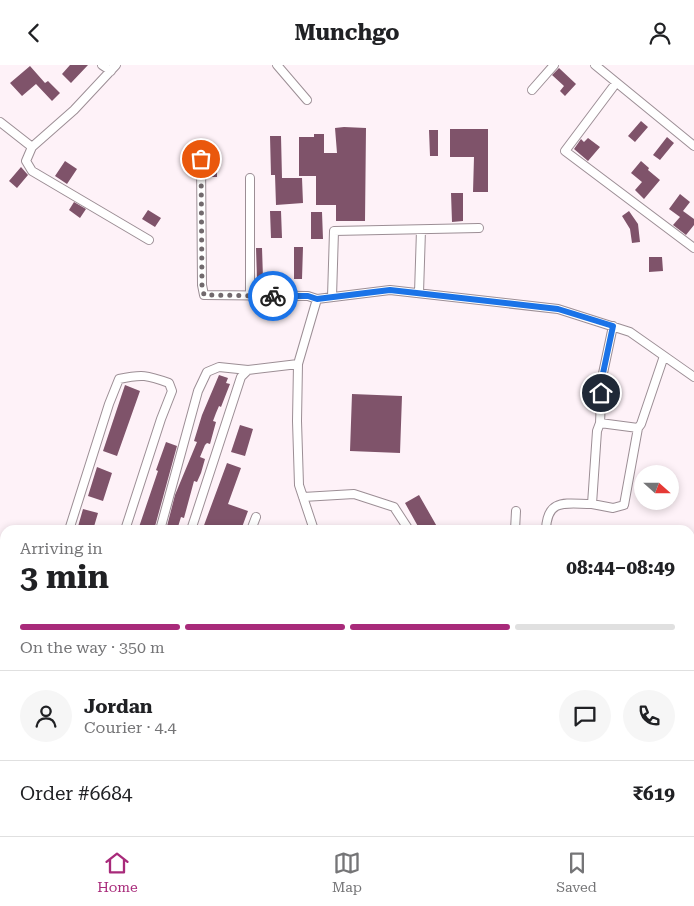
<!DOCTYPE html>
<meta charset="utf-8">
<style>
:root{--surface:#fff;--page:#f6f6f6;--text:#202124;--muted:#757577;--line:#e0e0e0;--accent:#a82a7a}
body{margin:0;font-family:"Roboto Serif",serif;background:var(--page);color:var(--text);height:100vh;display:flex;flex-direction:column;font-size:19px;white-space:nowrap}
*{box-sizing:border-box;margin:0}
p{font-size:16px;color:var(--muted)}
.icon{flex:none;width:28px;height:28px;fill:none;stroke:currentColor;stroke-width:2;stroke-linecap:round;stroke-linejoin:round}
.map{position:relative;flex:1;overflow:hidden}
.details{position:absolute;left:0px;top:460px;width:695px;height:311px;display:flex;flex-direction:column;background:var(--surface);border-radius:15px 15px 0 0;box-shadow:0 2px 8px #0003}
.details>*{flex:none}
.needle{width:32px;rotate:111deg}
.buttons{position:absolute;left:634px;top:400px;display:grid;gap:10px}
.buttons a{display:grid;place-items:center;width:45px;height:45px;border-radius:50%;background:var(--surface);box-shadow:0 2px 8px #0003;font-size:25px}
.pin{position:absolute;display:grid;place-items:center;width:42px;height:42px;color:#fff;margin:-21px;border:2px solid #fff;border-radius:50%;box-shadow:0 1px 5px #0007}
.courier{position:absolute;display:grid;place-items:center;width:50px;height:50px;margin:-25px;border:4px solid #1a73e8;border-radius:50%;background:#fff;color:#222;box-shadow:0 1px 6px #0007}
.head em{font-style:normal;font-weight:700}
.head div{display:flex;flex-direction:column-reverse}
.head{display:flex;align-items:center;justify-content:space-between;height:85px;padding:0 20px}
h1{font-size:32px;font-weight:700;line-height:38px}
.bar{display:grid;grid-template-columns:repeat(4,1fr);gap:8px 5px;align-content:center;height:60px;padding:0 20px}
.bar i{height:6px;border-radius:4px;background:var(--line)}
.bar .selected{background:var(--accent)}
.bar p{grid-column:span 4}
.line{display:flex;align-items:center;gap:12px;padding:0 20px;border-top:1px solid var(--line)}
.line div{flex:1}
.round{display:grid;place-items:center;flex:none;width:52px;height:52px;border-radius:26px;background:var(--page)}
header{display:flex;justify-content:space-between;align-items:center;height:65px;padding:0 20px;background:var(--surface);font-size:22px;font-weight:700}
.tab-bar{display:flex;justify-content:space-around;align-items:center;height:70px;border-top:1px solid var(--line);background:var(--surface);font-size:14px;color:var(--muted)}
.tab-bar a{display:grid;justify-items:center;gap:2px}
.tab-bar .selected{color:var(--accent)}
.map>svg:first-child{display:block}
</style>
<header><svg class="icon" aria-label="back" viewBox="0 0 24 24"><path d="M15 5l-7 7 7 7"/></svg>Munchgo<svg class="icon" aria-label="person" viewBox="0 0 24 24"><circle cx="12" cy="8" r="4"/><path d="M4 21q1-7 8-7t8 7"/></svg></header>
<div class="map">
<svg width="694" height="771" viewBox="0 0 694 771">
<rect width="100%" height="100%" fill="#fef2f8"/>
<path fill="#7f536a" d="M70 0H88L71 18 62 9Z
M30 1 45 18 48 16 60 28 52 36 36 19 22 31 10 18Z
M559 3 576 19 565 31 560 26 564 21 552 10Z
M641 56 648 62 635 77 628 71Z
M344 62 366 63 365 156H336V140H316V111H299V72H314V69H324V88H337L335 63Z
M450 64H488V127H473L474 92H450Z
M429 65H438V91H430Z
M270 71H281L282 113H302L303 138 276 140 275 110H271Z
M667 72 674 78 660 95 653 90Z
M588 73 600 82 588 96 574 84 581 74 584 77Z
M208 82H217V112H208Z
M65 96 77 104 67 119 55 111Z
M641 96 649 103 648 105 660 115 644 134 635 125 642 117 631 108Z
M21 102 28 110 17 123 9 116Z
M451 128H463V156L452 157Z
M680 129 690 137 683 146 694 154V160L686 170 673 160 680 152 669 144Z
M74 137 86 144 80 153 69 145Z
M148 145 161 153 155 162 142 154Z
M270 146H281L282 173H271Z
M629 146 638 159 640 177 632 178 630 164 622 151Z
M311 147H322L323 174H311Z
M294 182H303L302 214H294Z
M256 183H262L263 213 257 214Z
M649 192H662L663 206 649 207Z
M219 310 228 313 226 318 230 319 221 342 219 341 216 348 213 356 216 357 210 379 207 378 205 380 200 392 205 394 201 408 197 417 194 416 184 453 181 452 177 465H166L175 430 197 377 194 376 202 350Z
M125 320 140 326 117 391 103 386Z
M352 329 402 331 400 388 350 386Z
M240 360 253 364 245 391 231 387Z
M166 377 177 381 154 465H138L158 406 156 405Z
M227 398 241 403 228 439 248 446 241 465H210L203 463Z
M97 402 112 408 103 436 88 431Z
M419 430 439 465H420L405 438Z
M83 444 98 448 93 465H77Z"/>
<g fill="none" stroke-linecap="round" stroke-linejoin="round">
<g stroke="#9c8e95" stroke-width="10">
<path id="minor" d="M102 0 111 6
M116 0 74 45 32 82 26 96 32 106 149 175
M277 0 307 35
M595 0 694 81
M616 18 565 86 694 183
M532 25 554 0
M0 57 32 82
M201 94 202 220 204 230 308 231 317 234
M250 113V231
M419 228 421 165
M332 232 334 166 479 163
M613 261 602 313 600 358 597 366 592 439 613 443 624 440 638 363 641 359 664 291
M600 358 638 363
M303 432 354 429 394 442 409 465
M69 465 109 339 119 314C142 309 147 310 169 318L172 326 161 354 125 465
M160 465 198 326 207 307 219 302 248 305
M191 465 241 312 248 305 298 299
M251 465 256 452
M314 465 299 420 297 356 298 299 317 234 390 225 558 244 630 267 694 312
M515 465 516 446
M546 465C547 432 567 439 592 439
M690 553 694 544
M690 584 694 586
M0 738 5 739
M196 766 231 771
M591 766 614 771"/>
</g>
<use href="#minor" stroke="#fff" stroke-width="8"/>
</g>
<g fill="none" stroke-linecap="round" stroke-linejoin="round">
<path stroke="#71696d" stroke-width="5" stroke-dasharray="0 9" d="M201 94 202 220 204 230 273 231"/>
<path stroke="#1a73e8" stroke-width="6" d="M273 231H308L317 234 390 225 558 244 613 261 602 313 601 328"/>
</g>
</svg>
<div class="buttons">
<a><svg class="needle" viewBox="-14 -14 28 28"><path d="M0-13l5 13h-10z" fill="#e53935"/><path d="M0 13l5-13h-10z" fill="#757577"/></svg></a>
</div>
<div class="pin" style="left:201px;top:94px;background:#ea580c"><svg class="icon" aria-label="bag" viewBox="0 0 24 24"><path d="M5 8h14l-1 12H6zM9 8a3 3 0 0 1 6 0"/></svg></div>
<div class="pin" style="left:601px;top:328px;background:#1f2937"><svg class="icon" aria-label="home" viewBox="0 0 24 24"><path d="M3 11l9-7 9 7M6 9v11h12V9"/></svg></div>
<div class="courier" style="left:273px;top:231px"><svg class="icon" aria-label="bike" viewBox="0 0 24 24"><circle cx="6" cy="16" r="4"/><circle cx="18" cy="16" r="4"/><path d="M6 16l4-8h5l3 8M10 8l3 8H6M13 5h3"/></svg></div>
<section class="details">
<div class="head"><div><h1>3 min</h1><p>Arriving in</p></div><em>08:44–08:49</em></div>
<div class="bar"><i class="selected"></i><i class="selected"></i><i class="selected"></i><i></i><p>On the way · 350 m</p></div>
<div class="line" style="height:90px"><a class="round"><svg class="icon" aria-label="person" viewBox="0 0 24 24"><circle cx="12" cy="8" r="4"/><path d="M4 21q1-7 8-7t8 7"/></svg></a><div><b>Jordan</b><p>Courier · 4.4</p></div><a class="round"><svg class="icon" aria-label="chat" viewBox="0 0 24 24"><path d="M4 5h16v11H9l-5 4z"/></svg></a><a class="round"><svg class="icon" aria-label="phone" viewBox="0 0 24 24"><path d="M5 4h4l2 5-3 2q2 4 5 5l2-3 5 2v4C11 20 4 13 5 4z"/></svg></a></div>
<div class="line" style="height:65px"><div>Order #6684</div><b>₹619</b></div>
</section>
</div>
<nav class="tab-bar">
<a class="selected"><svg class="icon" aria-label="home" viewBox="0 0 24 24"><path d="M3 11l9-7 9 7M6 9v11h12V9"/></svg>Home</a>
<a><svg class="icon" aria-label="map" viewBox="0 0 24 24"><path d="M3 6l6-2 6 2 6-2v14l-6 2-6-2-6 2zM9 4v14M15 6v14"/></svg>Map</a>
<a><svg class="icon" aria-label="saved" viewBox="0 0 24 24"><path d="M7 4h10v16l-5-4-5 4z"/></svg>Saved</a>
</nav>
